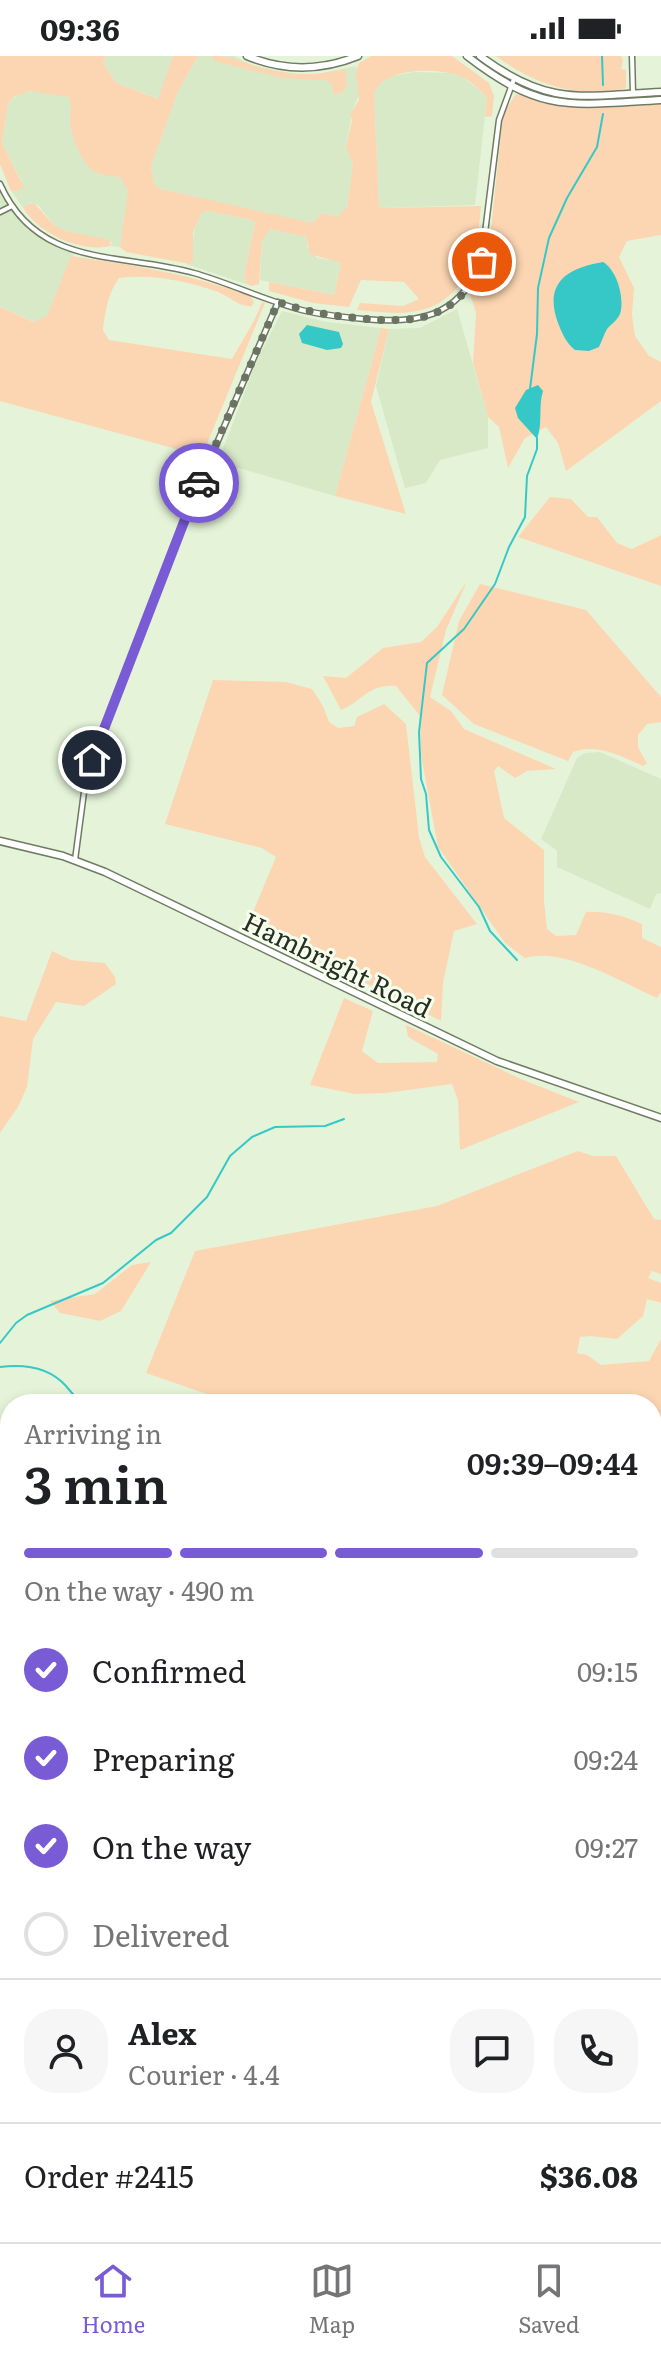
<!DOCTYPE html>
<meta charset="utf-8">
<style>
:root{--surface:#fff;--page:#f6f6f6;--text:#202124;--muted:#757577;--line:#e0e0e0;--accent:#795bd6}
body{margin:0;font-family:Literata,serif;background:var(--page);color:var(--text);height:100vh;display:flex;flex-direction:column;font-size:30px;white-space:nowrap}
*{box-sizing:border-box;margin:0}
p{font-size:26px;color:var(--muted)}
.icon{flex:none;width:44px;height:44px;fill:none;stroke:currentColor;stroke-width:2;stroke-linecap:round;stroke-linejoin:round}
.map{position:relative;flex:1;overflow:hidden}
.details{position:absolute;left:0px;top:1338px;width:662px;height:848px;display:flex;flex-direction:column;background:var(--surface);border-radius:32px 32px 0 0;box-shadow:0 4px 12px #0003}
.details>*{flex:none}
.pin{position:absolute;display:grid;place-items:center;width:68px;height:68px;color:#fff;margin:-34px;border:4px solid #fff;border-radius:50%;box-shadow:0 2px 8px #0007}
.courier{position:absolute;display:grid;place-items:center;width:80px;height:80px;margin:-40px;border:6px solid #795bd6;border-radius:50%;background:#fff;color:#222;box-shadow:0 2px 10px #0007}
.headline em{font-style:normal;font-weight:600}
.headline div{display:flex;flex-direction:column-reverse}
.headline{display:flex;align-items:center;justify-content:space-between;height:136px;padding:0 24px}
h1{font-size:52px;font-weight:600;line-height:60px}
.bar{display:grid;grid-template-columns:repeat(4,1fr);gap:12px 8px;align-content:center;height:96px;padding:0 24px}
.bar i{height:10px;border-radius:6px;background:var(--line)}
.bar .on{background:var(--accent)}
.bar p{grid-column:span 4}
.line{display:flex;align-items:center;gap:20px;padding:0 24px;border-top:2px solid var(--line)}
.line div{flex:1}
.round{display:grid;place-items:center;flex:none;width:84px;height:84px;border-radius:32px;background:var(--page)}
ol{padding:0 24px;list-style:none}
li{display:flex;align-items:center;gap:24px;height:88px}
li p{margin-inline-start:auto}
li .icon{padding:8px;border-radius:50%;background:var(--accent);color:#fff;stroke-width:4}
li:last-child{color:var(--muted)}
li i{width:44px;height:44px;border:4px solid var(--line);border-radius:50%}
.status{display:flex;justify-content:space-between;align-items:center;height:56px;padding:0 40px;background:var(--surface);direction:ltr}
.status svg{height:22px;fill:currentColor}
.dock{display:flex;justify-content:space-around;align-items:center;height:112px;border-top:2px solid var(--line);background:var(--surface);font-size:22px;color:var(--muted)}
.dock a{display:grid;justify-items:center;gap:4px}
.dock .on{color:var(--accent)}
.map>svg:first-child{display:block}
</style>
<div class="status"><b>09:36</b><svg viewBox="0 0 49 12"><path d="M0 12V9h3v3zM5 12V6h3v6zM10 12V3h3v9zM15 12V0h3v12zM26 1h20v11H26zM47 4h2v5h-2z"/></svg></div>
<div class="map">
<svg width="661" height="2186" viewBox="0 0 661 2186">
<rect width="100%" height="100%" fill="#e5f4d8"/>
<path fill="#d7e9c7" d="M106 0H173L159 43 116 27 103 7Z
M198 0H234L252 9 298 19 317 18 356 10 360 37 353 52 346 91 353 108 347 151 343 158 337 161 321 157 315 165 308 166 295 164 161 133 154 129 151 110 179 33Z
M414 16 450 17 463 21 487 41 475 149 379 152 374 38 376 30 387 21Z
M37 35 69 41 72 52 70 67 98 118 120 121 126 129 129 138 120 191 110 190 112 186 66 175 54 169 38 149 30 147 24 153 10 133 15 136 22 126 2 87 8 47 21 36Z
M0 128 25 166 58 190 75 196 48 260 35 266 0 251Z
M207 155 252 164 255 167 244 220 246 227 252 230 186 208 193 205 192 189 196 165 200 157Z
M269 173 307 181V190L317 202 341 206 334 239 260 224 262 185Z
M457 253 488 361V392L440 404 426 427 405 432 376 330 389 273 420 272Z
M282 255 326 266 381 272 335 440 218 406 257 304Z
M600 696 661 723V837L656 838 650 853 557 811V795L541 783 577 702 585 697Z"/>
<path fill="#fcd6b2" d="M0 0H106L103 7 116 27 158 43 173 0H198L179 33 151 110 154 128 161 133 308 166 315 165 321 157 337 161 347 151 353 108 346 91 352 64 350 58 359 44 356 15 359 7 371 0H452L489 27 494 40 492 60 485 61 487 41C479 34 471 25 462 21 440 11 382 11 374 38L379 152 481 150C477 203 465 254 401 257 387 257 371 255 357 254L360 247 403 250 419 243 404 226 361 224 349 251 313 247 269 235V226L334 239 341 207 310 198 306 181 270 173 262 185 259 228 252 230 246 227 244 220 255 167 252 164 207 155 201 157 193 176V205L190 208 126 196 120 191 128 134 120 121C112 120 102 120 95 116 82 108 71 81 70 66 70 56 72 50 69 41L30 35 15 40 8 47 2 87 24 131 15 136 10 133 0 108Z
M212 0C231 0 237 4 255 10 285 19 314 21 345 13L347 29 343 36 334 39 331 27 325 24 282 22 214 5Z
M496 0H621L623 4 621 13 626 14V32C580 44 533 28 496 0Z
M516 38 561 51 661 48V179L627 185 619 201 634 232 632 259 635 280 649 300 661 306V345L566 415 558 387 546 371 525 382 508 412 499 371 488 361 473 307 476 256 470 238 481 220 488 203 503 58Z
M34 147 54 169 66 175 110 184V190C82 197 39 178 24 153L26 149Z
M71 200C133 209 191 218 250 240L254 246 252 250C240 252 229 240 218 236 187 225 151 218 119 222 108 237 105 256 103 274L109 284 232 303C242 285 255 266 262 246L265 247 202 400 0 345V251L34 266 47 260Z
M381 272 389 273 371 346 406 458 335 440Z
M550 441 571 443 588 461H597L617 487 632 493 661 479V530L518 481Z
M467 525 446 574 430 641 451 655 464 673 556 713 527 715 515 722 498 710 494 715 504 762 544 794V845L547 873 556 880 576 879 586 856C606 855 624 860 642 868V882L661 891V936L657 942C623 927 563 890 525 902L505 887 438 791 421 699 420 660 396 630C367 628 364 645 341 654L323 620 346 622 383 592 421 586 437 571Z
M480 528 586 554 661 641V666L647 668 638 679V691L647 708 643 710C621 700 597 687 573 696L568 705 474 668 442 639 459 565Z
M213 624 286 626 312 633 323 650 329 666 338 672 354 670 357 661 384 648 406 668 419 781 425 801 477 868 454 875 443 927 441 965 248 868 276 801 262 792 165 768Z
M52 895 71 904 105 907 115 921 116 928 84 950 56 946 33 983 27 1031 18 1051 0 1077V960L26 965Z
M344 942 373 955 362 995 378 1007 437 1006 438 998 408 981 406 969 521 1023 579 1046 460 1094 458 1044 452 1028 386 1037 355 1038 310 1029Z
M578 1095 593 1100H616L654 1163 661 1164V1218L652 1215 648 1222 661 1227V1247L647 1243 643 1260 617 1283 590 1280 580 1281 577 1297 587 1299 601 1309 649 1305 661 1283V1419L652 1440V1348H235L146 1317 195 1195 437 1150Z
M151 1206 121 1255 100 1265 60 1257 50 1245 95 1238 132 1209Z
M654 1482 661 1483V1518L652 1516Z
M10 1769V1797H0V1771Z"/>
<path fill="#36c8c7" d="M603 206C617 214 625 242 620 258 617 265 611 268 607 273 604 278 602 285 599 291L589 295 575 294C566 287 562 277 558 267 543 226 568 212 603 206Z
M307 269 339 276 343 288 341 292 327 294 302 287 299 278Z
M538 329 543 335C538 351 543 367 537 383L518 362 515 352 526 334Z
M0 1921 10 1939V1992L0 1985Z"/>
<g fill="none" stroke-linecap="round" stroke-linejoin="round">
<path stroke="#36c8c7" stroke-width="2" d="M602 0 603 29
M530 333 537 278 538 232 549 182 567 142 597 91 603 58
M517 904 490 875 479 851 441 801 429 774 426 738 421 723 419 676 427 607 464 573 495 528 509 491 525 461 527 420 537 393V382
M0 1287 16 1267 27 1259 103 1227 156 1184 171 1177 207 1141 230 1100 252 1081 275 1071 325 1070 344 1063
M0 1311C24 1308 49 1311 66 1330 72 1337 76 1343 84 1348
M0 1727 10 1734"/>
<g stroke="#6f7c63" stroke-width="7">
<path id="street" d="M632 0 633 37
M0 128C38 213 119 196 194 217 229 227 262 243 298 253 319 259 342 261 364 263 417 268 456 262 481 209L499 64 514 23
M0 156 12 150
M75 804 86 721 98 687 191 447 278 246
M652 1886 661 1883
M661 1899 654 1904 661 1928
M652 1963 661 1955
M652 2033 661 2031
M652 2043 661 2049
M223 2176 242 2186
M315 2176 331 2183 356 2186
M217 2186 224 2177
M266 2186 271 2176
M362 2186 364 2176
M423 2186 431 2176
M506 2186 508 2176"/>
</g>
<g stroke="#6f7c63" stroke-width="9">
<path id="secondary" d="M247 0C283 15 321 15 358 0
M467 0C542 58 571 49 661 44
M480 0C549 51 581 40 661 36
M0 785 63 800 105 816 497 1005 661 1062
M652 1479 661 1458
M652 1677H661
M652 1684 661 1683
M652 1687 661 1704
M652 1701 661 1714
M49 2186 60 2176"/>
</g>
<g stroke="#6f7c63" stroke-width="12">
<path id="highway" d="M652 2118 661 2109
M652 2143 661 2133
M592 2186 600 2176
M614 2186 622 2176"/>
</g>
<use href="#street" stroke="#fff" stroke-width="4"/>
<use href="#secondary" stroke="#fff" stroke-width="6"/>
<use href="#highway" stroke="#fff" stroke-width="9"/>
</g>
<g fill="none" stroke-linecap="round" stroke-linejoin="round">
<path stroke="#6b7363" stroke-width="8" stroke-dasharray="0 14.4" d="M199 427 278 246C304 255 330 260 358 262 413 268 458 265 482 206"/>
<path stroke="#795bd6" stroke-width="10" d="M92 704 199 427"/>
</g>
<g text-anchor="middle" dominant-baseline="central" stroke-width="6" stroke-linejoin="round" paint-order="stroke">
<g font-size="26" fill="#292e24" stroke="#f6ffee">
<text transform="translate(338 907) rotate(26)">Hambright Road</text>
</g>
</g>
</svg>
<div class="pin" style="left:482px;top:206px;background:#ea580c"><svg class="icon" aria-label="bag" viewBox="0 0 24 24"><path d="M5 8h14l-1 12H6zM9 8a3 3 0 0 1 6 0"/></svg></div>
<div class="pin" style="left:92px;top:704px;background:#1f2937"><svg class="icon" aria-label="home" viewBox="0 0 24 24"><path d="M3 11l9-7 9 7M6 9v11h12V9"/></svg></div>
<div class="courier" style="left:199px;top:427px"><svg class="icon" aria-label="car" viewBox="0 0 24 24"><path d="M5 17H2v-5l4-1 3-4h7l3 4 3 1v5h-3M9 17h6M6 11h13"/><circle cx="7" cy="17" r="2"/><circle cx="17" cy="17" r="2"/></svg></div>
<section class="details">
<div class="headline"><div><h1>3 min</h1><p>Arriving in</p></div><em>09:39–09:44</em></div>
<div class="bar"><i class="on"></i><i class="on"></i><i class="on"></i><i></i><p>On the way · 490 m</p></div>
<ol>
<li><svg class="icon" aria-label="check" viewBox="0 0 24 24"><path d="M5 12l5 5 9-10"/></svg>Confirmed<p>09:15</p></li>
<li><svg class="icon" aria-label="check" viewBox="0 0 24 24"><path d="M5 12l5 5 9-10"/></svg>Preparing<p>09:24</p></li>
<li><svg class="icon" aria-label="check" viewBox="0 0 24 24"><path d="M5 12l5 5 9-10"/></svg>On the way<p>09:27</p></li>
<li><i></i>Delivered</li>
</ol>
<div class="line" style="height:144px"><a class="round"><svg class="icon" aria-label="person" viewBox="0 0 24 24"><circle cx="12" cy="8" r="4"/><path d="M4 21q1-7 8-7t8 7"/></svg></a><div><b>Alex</b><p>Courier · 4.4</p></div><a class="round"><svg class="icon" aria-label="chat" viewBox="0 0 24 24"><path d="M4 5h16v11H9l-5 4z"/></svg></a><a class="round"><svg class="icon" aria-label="phone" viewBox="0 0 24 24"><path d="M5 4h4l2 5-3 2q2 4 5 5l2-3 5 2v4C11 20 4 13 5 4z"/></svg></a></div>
<div class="line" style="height:104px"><div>Order #2415</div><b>$36.08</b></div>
</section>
</div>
<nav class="dock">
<a class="on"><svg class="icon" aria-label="home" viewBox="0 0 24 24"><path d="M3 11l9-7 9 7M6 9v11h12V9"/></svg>Home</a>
<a><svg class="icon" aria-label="map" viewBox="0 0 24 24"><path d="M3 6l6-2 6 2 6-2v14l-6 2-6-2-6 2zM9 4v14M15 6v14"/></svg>Map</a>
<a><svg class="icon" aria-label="saved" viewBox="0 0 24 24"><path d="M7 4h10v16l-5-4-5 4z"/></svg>Saved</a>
</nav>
